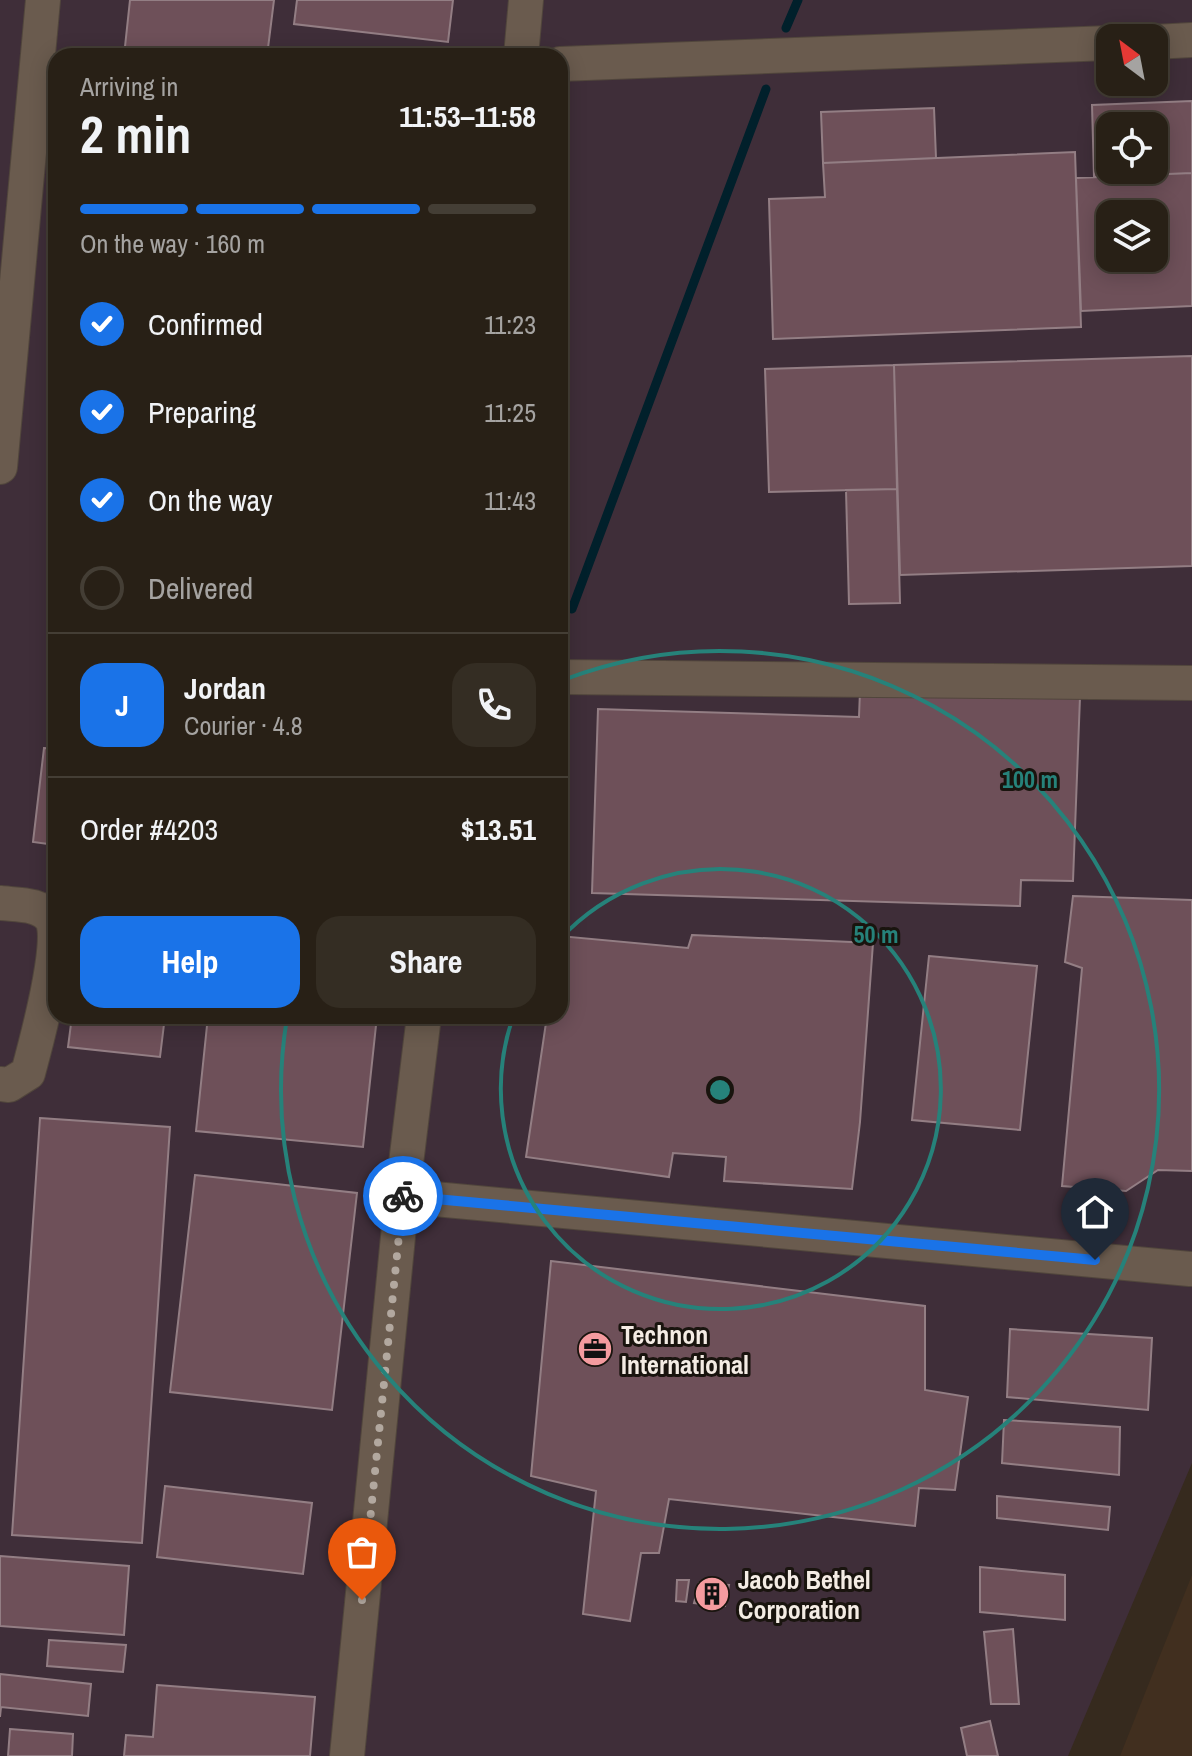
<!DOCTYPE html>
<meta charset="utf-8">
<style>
:root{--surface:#282016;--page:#342d23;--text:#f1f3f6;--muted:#a5a3a1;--line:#443e35;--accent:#1a73e8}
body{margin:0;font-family:"Archivo Narrow",sans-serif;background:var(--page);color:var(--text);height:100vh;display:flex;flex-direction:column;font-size:30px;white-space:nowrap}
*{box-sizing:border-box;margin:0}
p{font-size:26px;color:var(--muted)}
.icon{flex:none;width:44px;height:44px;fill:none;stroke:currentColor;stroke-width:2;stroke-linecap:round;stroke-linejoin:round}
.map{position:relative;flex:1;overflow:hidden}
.side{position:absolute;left:48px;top:48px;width:520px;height:976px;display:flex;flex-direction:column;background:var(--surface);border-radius:24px;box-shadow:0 4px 20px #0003,0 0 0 2px var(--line)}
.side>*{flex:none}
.needle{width:52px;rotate:328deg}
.tools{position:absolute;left:1096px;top:24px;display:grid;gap:16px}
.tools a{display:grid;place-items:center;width:72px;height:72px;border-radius:16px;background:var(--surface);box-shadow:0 4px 20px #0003,0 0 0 2px var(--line);font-size:40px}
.pin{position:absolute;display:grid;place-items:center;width:68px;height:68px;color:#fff;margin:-82px -34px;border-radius:50% 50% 50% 0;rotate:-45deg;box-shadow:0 0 8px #0007}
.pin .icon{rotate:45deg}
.courier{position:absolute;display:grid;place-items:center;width:80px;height:80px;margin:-40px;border:6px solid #1a73e8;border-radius:50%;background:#fff;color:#222;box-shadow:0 2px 10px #0007}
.head em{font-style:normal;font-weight:800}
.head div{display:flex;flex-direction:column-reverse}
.head{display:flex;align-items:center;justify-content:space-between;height:136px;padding:0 32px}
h1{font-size:52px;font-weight:800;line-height:60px}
.bar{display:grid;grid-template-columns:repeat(4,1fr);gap:12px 8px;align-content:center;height:96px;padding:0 32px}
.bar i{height:10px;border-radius:6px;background:var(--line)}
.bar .selected{background:var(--accent)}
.bar p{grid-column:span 4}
.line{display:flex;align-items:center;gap:20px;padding:0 32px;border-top:2px solid var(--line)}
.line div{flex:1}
.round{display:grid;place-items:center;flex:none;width:84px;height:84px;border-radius:24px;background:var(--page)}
ol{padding:0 32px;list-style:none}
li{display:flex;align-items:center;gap:24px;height:88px}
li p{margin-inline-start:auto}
li .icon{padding:8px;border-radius:50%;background:var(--accent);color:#fff;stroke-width:4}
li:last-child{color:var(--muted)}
li i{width:44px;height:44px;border:4px solid var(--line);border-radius:50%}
.button{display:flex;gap:16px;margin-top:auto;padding:16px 32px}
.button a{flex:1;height:92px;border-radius:24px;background:var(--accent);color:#fff;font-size:32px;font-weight:800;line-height:92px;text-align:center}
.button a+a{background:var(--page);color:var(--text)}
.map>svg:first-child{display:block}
</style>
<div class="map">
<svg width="1192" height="1756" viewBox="0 0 1192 1756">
<rect width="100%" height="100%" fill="#362a1e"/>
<path fill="#3f2e39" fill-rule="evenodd" d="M0 0H1192V1463L1068 1756H0ZM1110 38H1154V82H1110ZM56 56H560V1016H56ZM1110 126H1154V170H1110ZM1110 214H1154V258H1110Z"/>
<path fill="#412f1f" d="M1192 1575V1756H1120Z"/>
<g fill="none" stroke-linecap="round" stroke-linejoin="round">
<path stroke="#01202b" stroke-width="9" d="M786 28 798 0
M572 609 766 89"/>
</g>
<path fill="#6e5059" stroke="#937e84" stroke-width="2" fill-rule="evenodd" d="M130 0H274L267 56H124Z
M297 0H453L448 42 294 24Z
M1192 101V173L1094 177 1092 105ZM1110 126H1154V170H1110Z
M934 108 936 158 823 163 821 112Z
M1075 152 1081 327 773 339 769 199 825 197 823 163Z
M1192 173V306L1081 311 1076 178ZM1110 214H1154V258H1110Z
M1192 356V566L900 575 894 365Z
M894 365 897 489 769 492 765 369Z
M897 489 900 603 849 604 846 490Z
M860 691 1080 697 1073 881 1021 880 1020 906 592 893 598 709 859 717Z
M44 748 56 749V845L33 842Z
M1073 896 1192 900V1171L1158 1170 1126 1191 1062 1186 1082 968 1065 962Z
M692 935 873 943 860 1122 852 1189 724 1181 726 1157 673 1153 669 1177 526 1157 547 1016H560V936L688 948Z
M929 956 1037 966 1020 1130 912 1120Z
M72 1016H165L160 1057 68 1047Z
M208 1016H377L363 1147 196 1131Z
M40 1118 170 1127 142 1543 12 1535Z
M195 1175 357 1193 332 1410 170 1392Z
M551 1261 925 1306V1390L968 1397 955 1490 919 1488 915 1526 669 1499 659 1553H641L630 1621 583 1614 596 1491 531 1476Z
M1010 1329 1152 1338 1148 1410 1007 1397Z
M1004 1420 1120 1427 1119 1475 1002 1463Z
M165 1486 312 1503 303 1574 157 1557Z
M997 1496 1110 1507 1108 1530 997 1518Z
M0 1556 129 1566 124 1635 0 1626Z
M980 1567 1065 1575V1620L980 1612Z
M677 1580H689L686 1602 676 1601Z
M699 1583 729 1585 725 1606 694 1603Z
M1013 1629 1019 1704H991L984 1632Z
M49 1640 126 1645 123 1672 47 1666Z
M0 1674 91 1684 88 1716 1 1707 0 1717Z
M157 1685 315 1697 310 1756H124L126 1735 153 1737Z
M990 1721 998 1756H967L961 1728Z
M10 1729 73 1734 72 1756H8Z"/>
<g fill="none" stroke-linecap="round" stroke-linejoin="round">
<g stroke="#51463c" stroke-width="36">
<path id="minor" d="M1154 42 1192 40
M521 56 526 0
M560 64 1110 43
M0 467 43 0
M560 677 1192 683
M0 903C17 905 42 903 52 920 64 941 35 1047 28 1073L9 1085 0 1084
M402 1196 1190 1269
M347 1756 402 1196 424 1016"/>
</g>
<use href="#minor" stroke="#6a5b4e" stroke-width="34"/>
</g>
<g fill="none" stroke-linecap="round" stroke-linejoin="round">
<path stroke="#b2a89f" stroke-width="8" stroke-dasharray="0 14.4" d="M362 1600 403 1196"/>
<path stroke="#1a73e8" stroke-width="10" d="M403 1196 1095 1260"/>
</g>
<g fill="none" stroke="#26827a" stroke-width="4">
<path d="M560 939A220 220 0 1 1 513 1017"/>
<path d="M563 680A439 439 0 1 1 287 1018"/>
</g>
<defs>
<g id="office-disc" transform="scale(1.8)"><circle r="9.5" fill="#f49b9f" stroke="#19140e"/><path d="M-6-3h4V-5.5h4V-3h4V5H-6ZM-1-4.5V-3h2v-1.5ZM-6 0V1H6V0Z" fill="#111"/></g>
<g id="building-disc" transform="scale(1.8)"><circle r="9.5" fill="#f49b9f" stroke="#19140e"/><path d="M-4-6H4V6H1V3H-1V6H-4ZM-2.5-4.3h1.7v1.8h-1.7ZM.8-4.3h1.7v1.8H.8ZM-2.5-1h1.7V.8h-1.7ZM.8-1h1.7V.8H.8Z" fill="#111"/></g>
</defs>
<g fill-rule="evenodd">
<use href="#office-disc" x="595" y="1349"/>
<use href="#building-disc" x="712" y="1594"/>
</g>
<g text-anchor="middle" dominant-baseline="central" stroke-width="6" stroke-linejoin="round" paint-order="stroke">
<g font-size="26" font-weight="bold" fill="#f4ece4" stroke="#19140e" text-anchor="start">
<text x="621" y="1334">Technon<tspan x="621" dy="30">International</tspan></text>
<text x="738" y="1579">Jacob Bethel<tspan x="738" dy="30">Corporation</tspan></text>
</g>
</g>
<circle cx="720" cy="1090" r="12" fill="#26827a" stroke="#19140e" stroke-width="4"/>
<g font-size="24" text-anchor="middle" font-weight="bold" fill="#26827a" stroke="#19140e" stroke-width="6" stroke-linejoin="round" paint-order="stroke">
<text x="1030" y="788">100 m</text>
<text x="876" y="943">50 m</text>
</g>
</svg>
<div class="tools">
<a><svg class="needle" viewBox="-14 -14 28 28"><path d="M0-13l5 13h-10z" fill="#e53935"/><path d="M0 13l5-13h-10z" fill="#a5a3a1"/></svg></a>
<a><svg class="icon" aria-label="locate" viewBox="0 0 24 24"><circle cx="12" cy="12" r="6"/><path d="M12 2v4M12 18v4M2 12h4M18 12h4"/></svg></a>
<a><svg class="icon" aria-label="layers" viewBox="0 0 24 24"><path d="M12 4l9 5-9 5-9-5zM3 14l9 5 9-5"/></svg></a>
</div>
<div class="pin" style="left:362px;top:1600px;background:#ea580c"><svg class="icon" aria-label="bag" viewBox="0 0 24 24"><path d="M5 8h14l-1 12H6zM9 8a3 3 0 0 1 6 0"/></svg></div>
<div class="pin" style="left:1095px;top:1260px;background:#1f2937"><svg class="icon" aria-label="home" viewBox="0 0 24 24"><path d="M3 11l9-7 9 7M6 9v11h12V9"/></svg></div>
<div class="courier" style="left:403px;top:1196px"><svg class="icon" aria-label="bike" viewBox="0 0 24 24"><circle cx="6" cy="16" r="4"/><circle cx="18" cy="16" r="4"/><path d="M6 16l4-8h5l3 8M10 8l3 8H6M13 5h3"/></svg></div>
<section class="side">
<div class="head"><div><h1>2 min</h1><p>Arriving in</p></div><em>11:53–11:58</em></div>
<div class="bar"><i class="selected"></i><i class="selected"></i><i class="selected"></i><i></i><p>On the way · 160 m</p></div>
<ol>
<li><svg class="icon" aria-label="check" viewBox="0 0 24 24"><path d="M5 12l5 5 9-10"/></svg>Confirmed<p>11:23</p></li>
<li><svg class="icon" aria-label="check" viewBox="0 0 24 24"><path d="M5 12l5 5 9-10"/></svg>Preparing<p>11:25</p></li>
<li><svg class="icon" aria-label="check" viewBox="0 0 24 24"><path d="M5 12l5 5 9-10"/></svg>On the way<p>11:43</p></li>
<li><i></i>Delivered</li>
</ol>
<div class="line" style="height:144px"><b class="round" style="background:var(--accent);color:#fff">J</b><div><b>Jordan</b><p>Courier · 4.8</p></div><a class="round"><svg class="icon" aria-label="phone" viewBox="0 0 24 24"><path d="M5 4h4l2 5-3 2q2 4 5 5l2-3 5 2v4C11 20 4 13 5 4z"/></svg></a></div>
<div class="line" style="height:104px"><div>Order #4203</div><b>$13.51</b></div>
<div class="button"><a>Help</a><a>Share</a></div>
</section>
</div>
